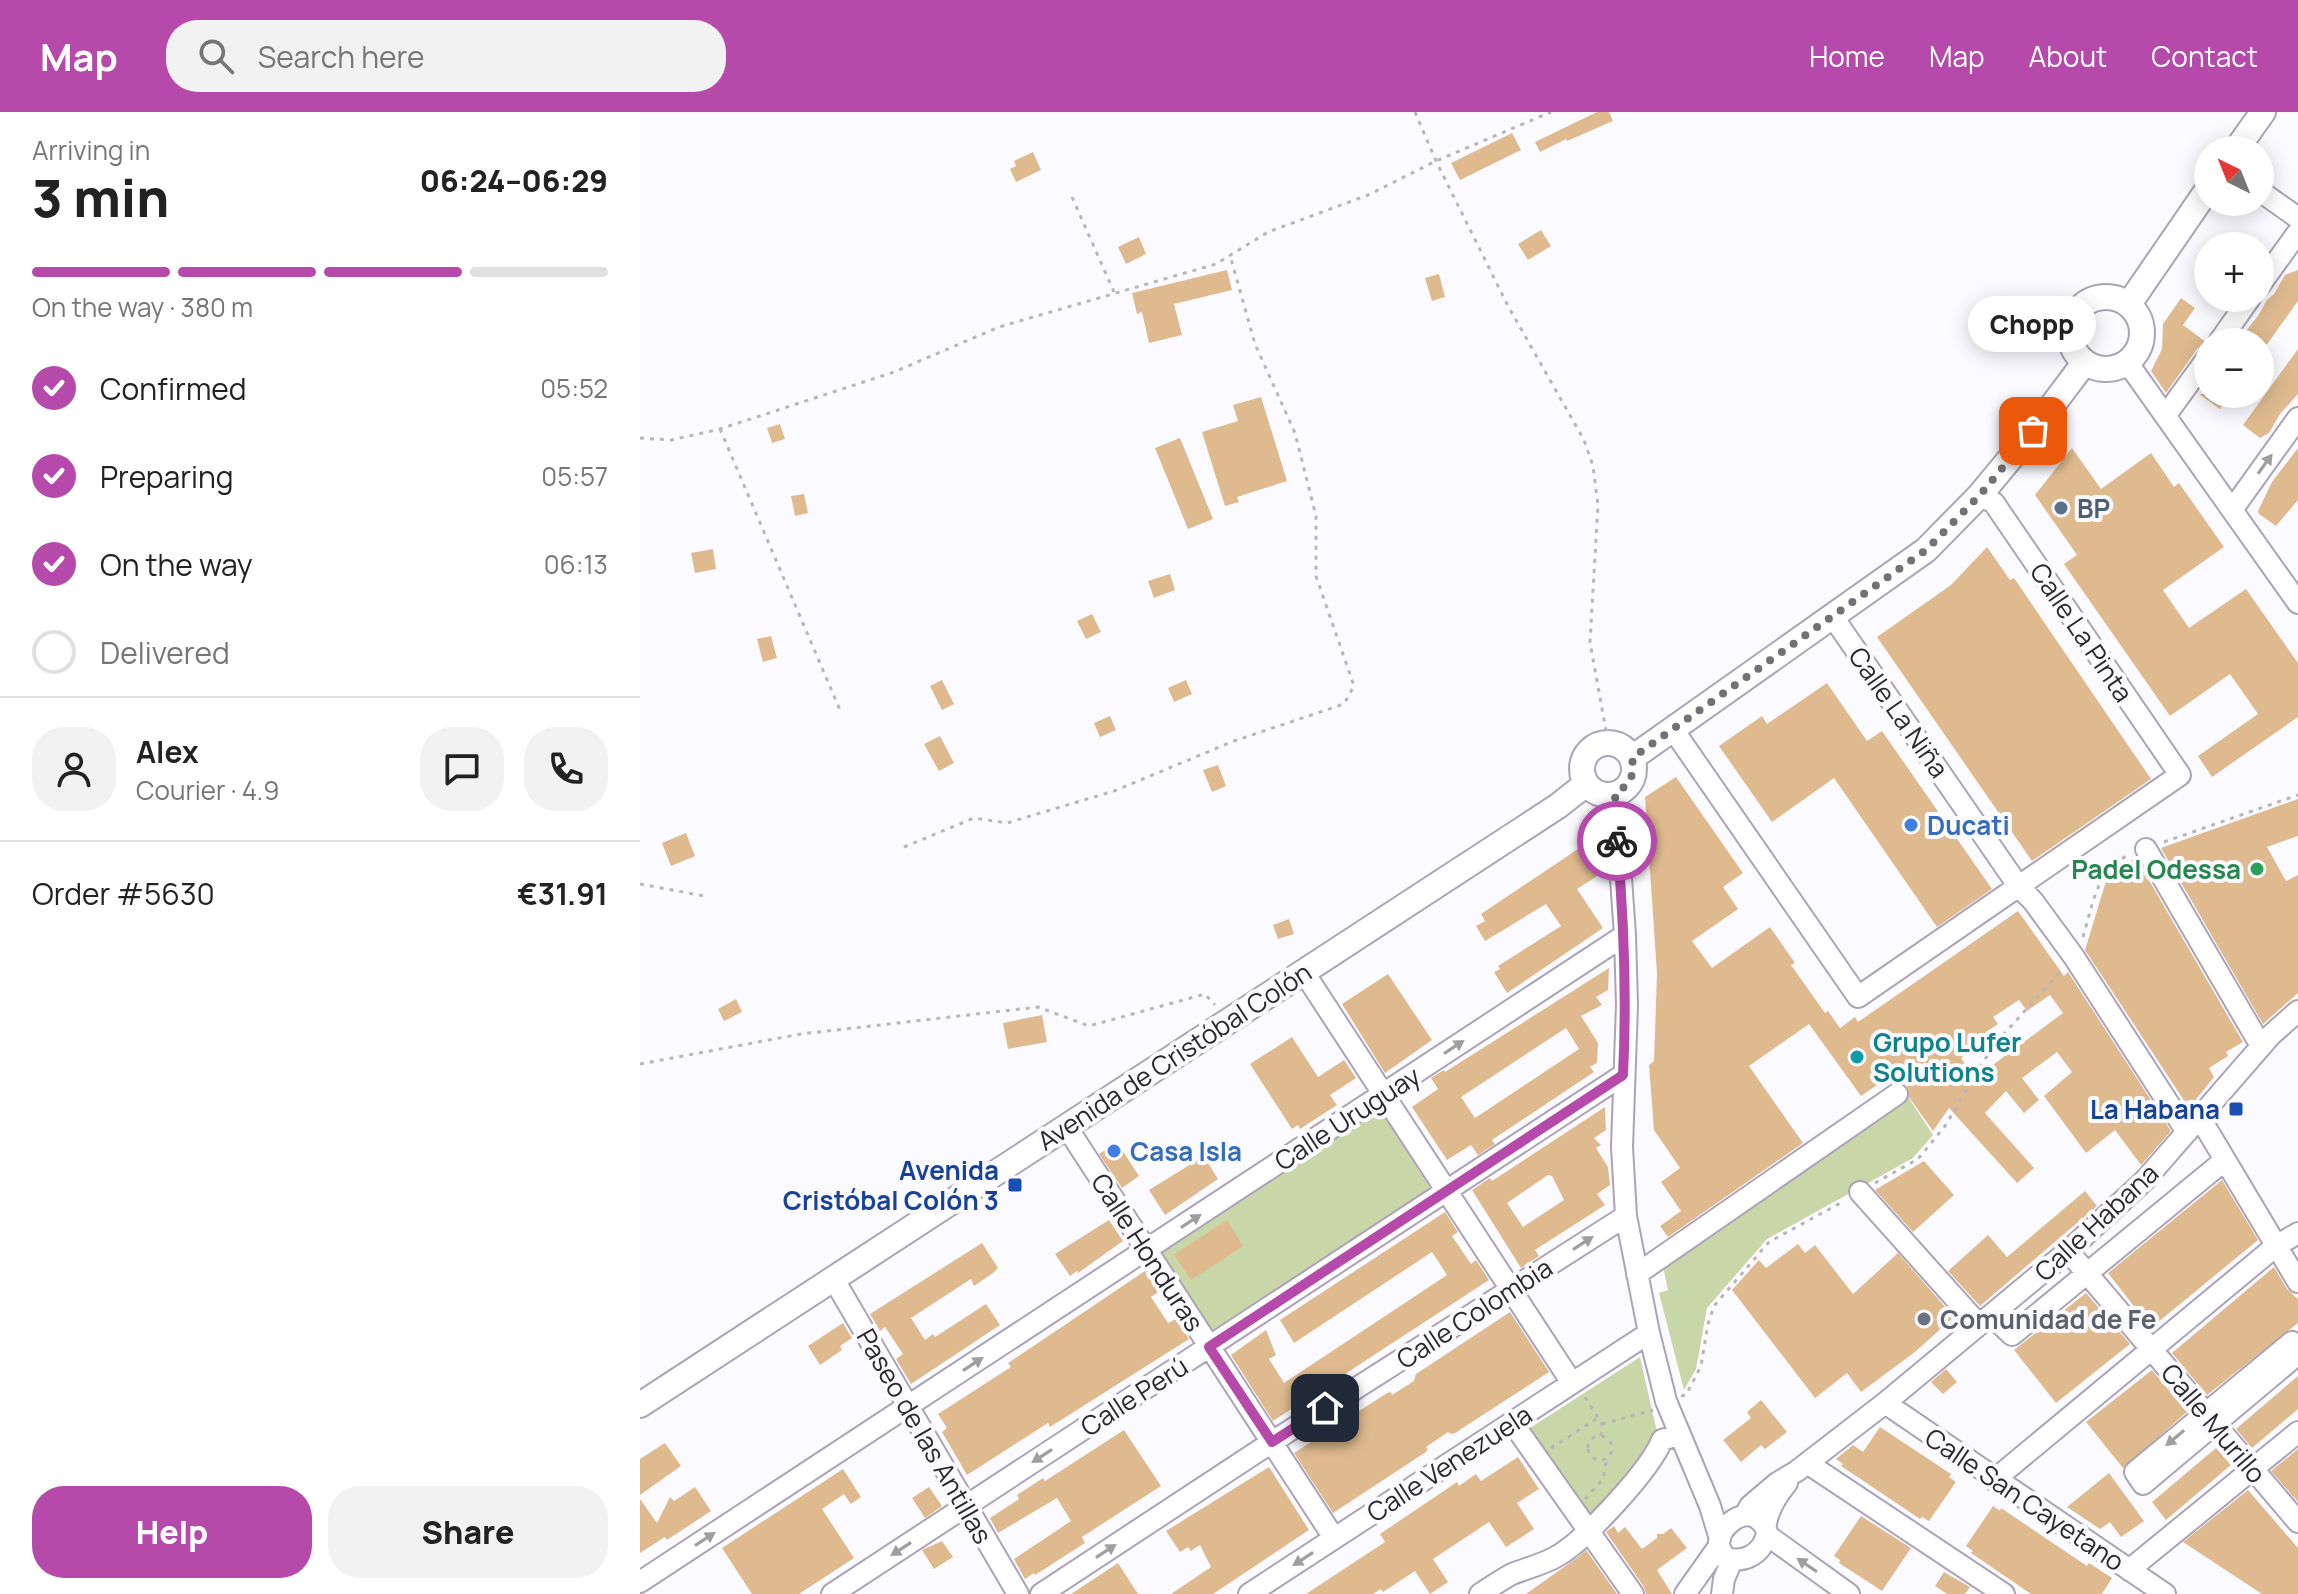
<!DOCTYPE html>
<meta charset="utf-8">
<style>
:root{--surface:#fff;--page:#f2f2f2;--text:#222;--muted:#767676;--line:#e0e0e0;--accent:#b54aab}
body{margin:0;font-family:Manrope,sans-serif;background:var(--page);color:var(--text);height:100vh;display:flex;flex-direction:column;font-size:30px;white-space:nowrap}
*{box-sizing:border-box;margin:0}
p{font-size:26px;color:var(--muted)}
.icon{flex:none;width:44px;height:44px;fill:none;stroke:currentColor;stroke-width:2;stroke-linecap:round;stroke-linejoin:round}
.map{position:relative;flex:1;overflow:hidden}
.drawer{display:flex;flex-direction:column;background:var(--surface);width:640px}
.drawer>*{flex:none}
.needle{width:52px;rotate:317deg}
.fabs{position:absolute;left:1554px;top:24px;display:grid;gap:16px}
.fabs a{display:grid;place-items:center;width:80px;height:80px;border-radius:50%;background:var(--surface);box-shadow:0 4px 20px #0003;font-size:40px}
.pin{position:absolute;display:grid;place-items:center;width:68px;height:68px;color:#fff;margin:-34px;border-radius:16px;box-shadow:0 4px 12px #0006}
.courier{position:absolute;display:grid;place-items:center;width:80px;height:80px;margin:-40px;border:6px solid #b54aab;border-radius:50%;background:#fff;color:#222;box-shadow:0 2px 10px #0007}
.bubble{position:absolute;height:56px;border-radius:28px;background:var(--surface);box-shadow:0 4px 20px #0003;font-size:26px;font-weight:800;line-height:56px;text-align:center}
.head em{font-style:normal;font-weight:800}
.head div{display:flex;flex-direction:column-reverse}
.head{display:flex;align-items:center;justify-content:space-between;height:136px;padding:0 32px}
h1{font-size:52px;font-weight:800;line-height:60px}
.bar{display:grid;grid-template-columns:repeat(4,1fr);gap:12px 8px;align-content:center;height:96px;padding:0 32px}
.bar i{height:10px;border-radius:6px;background:var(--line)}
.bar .selected{background:var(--accent)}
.bar p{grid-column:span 4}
.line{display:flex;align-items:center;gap:20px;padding:0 32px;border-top:2px solid var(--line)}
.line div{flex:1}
.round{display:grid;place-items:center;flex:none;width:84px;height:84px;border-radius:32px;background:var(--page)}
ol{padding:0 32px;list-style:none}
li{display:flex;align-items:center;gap:24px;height:88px}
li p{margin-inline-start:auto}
li .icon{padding:8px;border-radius:50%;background:var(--accent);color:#fff;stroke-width:4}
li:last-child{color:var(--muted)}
li i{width:44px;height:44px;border:4px solid var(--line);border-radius:50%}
.action{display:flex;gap:16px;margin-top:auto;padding:16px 32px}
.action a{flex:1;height:92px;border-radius:32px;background:var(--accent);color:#fff;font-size:32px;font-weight:800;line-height:92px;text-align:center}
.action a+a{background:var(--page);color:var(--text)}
header{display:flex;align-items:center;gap:48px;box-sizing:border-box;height:112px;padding:0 40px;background:var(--accent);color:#fff}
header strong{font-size:38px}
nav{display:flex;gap:44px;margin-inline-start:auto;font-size:28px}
.search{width:560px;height:72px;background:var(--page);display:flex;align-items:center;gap:20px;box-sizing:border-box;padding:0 28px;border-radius:32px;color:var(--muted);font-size:30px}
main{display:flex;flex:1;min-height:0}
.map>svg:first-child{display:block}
</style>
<header>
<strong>Map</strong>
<div class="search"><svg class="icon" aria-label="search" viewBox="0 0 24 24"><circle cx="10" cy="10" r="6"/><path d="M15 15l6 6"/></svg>Search here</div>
<nav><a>Home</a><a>Map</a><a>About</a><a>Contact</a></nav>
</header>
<main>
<section class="drawer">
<div class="head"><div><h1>3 min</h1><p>Arriving in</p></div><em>06:24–06:29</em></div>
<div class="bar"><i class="selected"></i><i class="selected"></i><i class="selected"></i><i></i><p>On the way · 380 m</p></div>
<ol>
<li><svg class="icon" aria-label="check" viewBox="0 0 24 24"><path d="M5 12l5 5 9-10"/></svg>Confirmed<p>05:52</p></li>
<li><svg class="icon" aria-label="check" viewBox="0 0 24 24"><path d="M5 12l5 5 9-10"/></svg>Preparing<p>05:57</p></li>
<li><svg class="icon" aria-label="check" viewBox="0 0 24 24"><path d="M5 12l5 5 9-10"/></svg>On the way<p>06:13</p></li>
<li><i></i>Delivered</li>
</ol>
<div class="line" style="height:144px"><a class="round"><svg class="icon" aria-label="person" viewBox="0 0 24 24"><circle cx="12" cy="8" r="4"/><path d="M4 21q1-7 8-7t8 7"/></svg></a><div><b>Alex</b><p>Courier · 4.9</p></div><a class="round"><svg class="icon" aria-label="chat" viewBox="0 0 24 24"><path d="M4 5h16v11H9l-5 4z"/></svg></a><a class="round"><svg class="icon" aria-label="phone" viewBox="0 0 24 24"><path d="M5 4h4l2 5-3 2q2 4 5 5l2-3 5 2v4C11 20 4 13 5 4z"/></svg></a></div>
<div class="line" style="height:104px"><div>Order #5630</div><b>€31.91</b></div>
<div class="action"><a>Help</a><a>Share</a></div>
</section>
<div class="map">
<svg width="1658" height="1482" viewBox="0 0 1658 1482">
<rect width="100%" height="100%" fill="#fbfafe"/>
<path fill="#c8d6a8" d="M1261 974 1293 1023 1273 1046 1127 1127 1067 1196 1056 1257 1044 1278 1019 1181 1028 1178 1020 1140Z
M739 996 792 1079 572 1220 519 1138Z
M1000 1245 1019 1329 953 1407 890 1316Z"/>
<path fill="#dfba8f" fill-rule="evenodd" d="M957 0H969L973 9 927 29 926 27 900 40 895 30Z
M872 21 881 38 820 68 811 51Z
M393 40 401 58 376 70 370 57 376 54 374 49Z
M901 118 911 134 888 148 878 132Z
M499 125 506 142 486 152 478 135Z
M587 158 592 178 534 192 542 223 509 231 502 200 497 202 492 181Z
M1658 158V189L1620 242V230H1597L1618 204 1627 188 1634 182 1645 163Z
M799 162 805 185 792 189 785 166Z
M1541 186 1555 196 1543 213 1566 230 1557 237 1526 281 1511 259 1522 237 1523 212Z
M1658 237V282L1640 302 1629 321 1620 326 1603 313Z
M1559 282H1591L1580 297Z
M621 285 647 369 597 385 599 390 585 394 562 320 598 309 593 293Z
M140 312 145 327 132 331 127 316Z
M540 326 573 407 548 417 515 336Z
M1432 336 1461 377 1511 341 1534 375 1539 371 1584 435 1523 478 1549 516 1606 477 1658 551V605L1572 665 1558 644 1618 602 1590 562 1530 604 1424 452 1437 443 1395 383Z
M1658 336V388L1636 414 1619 402 1618 399 1632 370Z
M164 382 168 401 155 404 151 384Z
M1347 435 1370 468 1374 466 1511 667 1392 749 1237 525 1311 473Z
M73 437 76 457 55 461 51 441Z
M530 462 535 478 514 486 508 469Z
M452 502 461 520 446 527 437 509Z
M131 524 137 546 123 550 117 527Z
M302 568 314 592 302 598 290 574Z
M546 568 552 582 534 590 528 576Z
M1187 571 1227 629 1242 619 1352 777 1297 815 1194 666 1132 710 1079 634 1122 604 1127 612Z
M470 604 476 618 460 625 454 611Z
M300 624 314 651 299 659 284 632Z
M578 653 586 674 572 680 563 658Z
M1036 665 1103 761 1083 775 1098 797 1052 829 1072 856 1130 815 1155 851 1151 853 1185 901 1188 899 1200 916 1215 905 1218 910 1378 799 1424 864 1428 860 1531 1019 1501 1053 1475 1018 1446 1041 1404 984 1432 960 1417 940 1382 966 1399 988 1384 1001 1366 979 1345 1001 1394 1056 1377 1071 1309 996 1293 1019 1269 985 1267 974 1259 969 1253 962 1221 984 1169 912 1109 954 1163 1031 1028 1125 1020 1114 1041 1099 1021 1070 1040 1056 1014 1018 1009 953 1014 949 1017 862 1005 685ZM1410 883 1423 901 1335 966 1321 946 1340 932 1336 927 1358 912 1353 905 1379 888 1387 899Z
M1658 687V724L1627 735 1646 769 1658 763V881L1623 912 1521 736Z
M46 721 55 744 31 754 22 731Z
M959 723 962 761 937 777 963 816 867 881 854 860 860 857 858 854 921 814 906 792 845 829 836 814 845 809 841 802Z
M1496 746 1603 930 1586 940 1588 944 1569 956 1574 965 1549 996 1445 838 1467 766 1475 756Z
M649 807 654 822 638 827 633 813Z
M969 856 968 878 956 885 962 893 941 904 958 931 957 951 950 955 954 960 852 1028 855 1032 838 1043 831 1033 807 1048 772 995 798 977 791 966 804 958 805 960ZM926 916 939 937 835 1006 821 985Z
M748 862 792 928 745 961 702 892Z
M96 887 102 900 84 909 78 897Z
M402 903 407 930 368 937 363 911Z
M652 925 678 965 704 948 716 966 690 983 697 993 660 1017 658 1013 652 1017 610 952Z
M965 995 966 1018 954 1026 961 1033 956 1036 968 1055 970 1073 957 1082 965 1093 895 1138 899 1144 881 1156 832 1078 850 1066 852 1069ZM908 1063 912 1064 924 1088 883 1115 867 1091Z
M477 1030 499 1064 482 1076 459 1042Z
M564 1044 578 1067 525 1103 509 1078Z
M1284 1049 1314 1083 1273 1120 1235 1078Z
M1582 1068 1618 1128 1511 1216 1468 1161Z
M1445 1079 1457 1094 1340 1194 1308 1159 1348 1123 1367 1145Z
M805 1100 818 1120 812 1124 831 1152 836 1148 849 1168 633 1309 591 1243 626 1218 636 1243 629 1247 644 1271 807 1163 792 1140 654 1231 640 1208Z
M469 1108 483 1129 438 1161 437 1159 430 1164 415 1142Z
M587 1108 603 1134 551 1168 534 1143Z
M342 1131 358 1156 353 1161 334 1174 331 1167 271 1206 285 1228 293 1222 295 1225 346 1192 360 1213 271 1272 256 1247 263 1242 245 1215 240 1219 230 1202Z
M1158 1132 1165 1141 1175 1133 1213 1182 1258 1141 1314 1205 1275 1240 1221 1280 1207 1261 1175 1286 1092 1178 1119 1148 1126 1156Z
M1634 1155 1647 1177 1658 1187V1211L1567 1283 1532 1241Z
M505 1159 518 1180 511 1185 528 1211 536 1207 549 1227 410 1315 408 1311 327 1363 302 1320 307 1316 298 1302 371 1255 368 1251Z
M1446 1181 1490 1232 1416 1291 1374 1238Z
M870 1200 909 1260 815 1321 811 1322 808 1320 786 1335 788 1337 786 1340 693 1401 654 1341 747 1281 751 1280 752 1283 774 1269 776 1262Z
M203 1211 212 1226 200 1234 202 1238 180 1253 168 1234Z
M1306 1257 1317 1270 1303 1282 1291 1270Z
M1512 1258 1547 1300 1483 1356 1446 1310Z
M1658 1264V1297L1612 1336 1596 1317Z
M1121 1288 1147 1320 1125 1337 1121 1333 1101 1350 1083 1328 1111 1306 1107 1300Z
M1240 1315 1311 1362 1309 1365 1316 1370 1289 1409 1282 1405 1280 1407 1219 1366 1201 1354 1203 1352 1196 1347 1213 1333 1223 1340Z
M484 1318 521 1374 442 1425 445 1431 395 1463 394 1461 385 1467 374 1447 431 1409 417 1386 358 1421 350 1406 379 1387 377 1383 403 1366 405 1369Z
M25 1331 41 1354 0 1383V1347Z
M1576 1336 1591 1353 1526 1408 1512 1390Z
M1658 1337V1390L1631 1359Z
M878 1345 899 1377 877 1391 894 1417 866 1435 849 1410 793 1447 808 1470 790 1482 775 1459 743 1480 741 1477 733 1482H666L745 1430 740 1422 817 1370 819 1374 836 1362 841 1369Z
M629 1355 669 1418 573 1482H531L571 1455 560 1433 551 1439 548 1435 540 1440 526 1419Z
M203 1357 221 1385 211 1392 204 1382 182 1397 214 1446 159 1482H112L82 1436Z
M1469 1361 1504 1409 1481 1425 1470 1410 1460 1417 1427 1395Z
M55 1375 71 1399 27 1428 25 1425 0 1441V1387L17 1411 30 1385 34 1389Z
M289 1375 302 1394 285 1406 272 1386Z
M1608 1378 1658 1436V1482H1622L1543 1430Z
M1353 1394 1360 1399 1361 1396 1447 1454 1449 1451 1472 1466 1462 1482H1391L1331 1441 1333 1439 1326 1434Z
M1221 1404 1271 1436 1242 1479 1199 1451 1200 1448 1194 1444Z
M974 1414 978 1421 985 1415 1002 1437 1017 1426V1422H1023L1031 1416 1047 1436 1017 1458 1032 1482H1006L1004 1475 966 1420Z
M302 1429 313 1445 294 1457 282 1438Z
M946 1438 977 1482H886L938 1445Z
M478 1451 498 1482H431Z
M1304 1460 1330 1475 1325 1482H1307L1295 1474Z"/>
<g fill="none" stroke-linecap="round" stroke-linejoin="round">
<g stroke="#aba4b8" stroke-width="24">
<path id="minor" d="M1620 79 1658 106
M1620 173 1658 120
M1579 230 1610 186
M1487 250 1658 491
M1526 303 1568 245
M1592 398 1658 306
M1193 505 1379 775 1393 789 1434 845 1547 1020
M1032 616 1218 885 1540 663 1354 391 1340 383
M975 682 985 823 987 893 982 1035 986 1104 1009 1221 1026 1289 1070 1394 1080 1427
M1506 737 1621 934
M663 859 932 1271
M1560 1006 1658 1170
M426 1014 694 1426
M1220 1080 1339 1213
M1428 1139 1658 1410
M997 1162 1257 982
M193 1166 378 1482
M1351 1203 1372 1223 1585 1048
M1658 1238 1652 1230 1495 1360 1503 1372 1658 1242
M1245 1291 1525 1482
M872 1310 993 1482
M1167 1351 1364 1482
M1354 1368 1636 1134 1658 1121
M1105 1403 1110 1394 1137 1371 1157 1359 1245 1291 1428 1139 1505 1068 1631 923 1658 899
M1125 1414C1122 1411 1119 1407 1115 1405 1100 1398 1078 1416 1079 1433 1079 1435 1083 1442 1084 1445 1101 1452 1120 1444 1126 1425 1129 1415 1124 1422 1126 1412 1128 1398 1138 1382 1147 1371
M1127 1423 1209 1482
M1489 1458 1658 1320
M0 1470 985 823
M192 1482 983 963
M401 1482 632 1330 986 1104
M609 1482 1009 1221
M840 1482C851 1475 861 1468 872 1462 887 1456 905 1452 919 1443 946 1427 1011 1357 1022 1328L1038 1323
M1045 1482 1079 1434
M1082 1482 1084 1467 1092 1448"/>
</g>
<g stroke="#aba4b8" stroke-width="28">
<path id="major" d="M1596 38 1623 0
M1430 221a36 36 0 1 1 72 0a36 36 0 1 1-72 0Z
M1489 192 1568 77
M942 657a26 26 0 1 1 52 0a26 26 0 1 1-52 0Z
M992 646 1286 438 1340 383 1393 319 1445 250
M0 1293 918 694 946 672"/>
</g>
<path stroke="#b8b6bb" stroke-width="3" stroke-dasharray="4 6" stroke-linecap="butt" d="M775 0 796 49 868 194 944 328 953 354 958 393 950 530 968 630
M432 85 474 180
M80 317 200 598
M0 326 31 328 80 317 254 260 359 215 576 152 628 120 728 83 796 49 911 0
M1524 730 1658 683
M264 735 334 706 367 711 474 679 594 629 704 592 714 574 676 464V404L655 321 615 232 590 143
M0 772 64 784
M1443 825C1453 792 1456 757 1491 742
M0 952 161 922 398 895 449 914 565 882 575 893
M1235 1071 1278 1047 1305 1014 1353 934 1422 858
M1041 1284 1046 1283 1061 1254 1068 1212 1074 1194 1129 1130 1204 1089
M945 1285 962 1312 961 1324
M962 1312 1013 1298
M948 1336a12 12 0 1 1 24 0a12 12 0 1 1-24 0Z
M911 1336 959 1305
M945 1387 963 1367 967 1345"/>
<use href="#minor" stroke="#fff" stroke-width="20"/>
<use href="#major" stroke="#fff" stroke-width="24"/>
</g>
<defs><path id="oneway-solid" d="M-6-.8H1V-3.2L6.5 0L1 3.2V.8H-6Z" transform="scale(2)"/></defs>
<g fill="#9f9ea1">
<use href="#oneway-solid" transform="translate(1625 352) rotate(-54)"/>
<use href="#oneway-solid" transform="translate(814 935) rotate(-33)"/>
<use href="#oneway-solid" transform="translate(551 1109) rotate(-33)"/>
<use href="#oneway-solid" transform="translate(943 1131) rotate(-33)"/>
<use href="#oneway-solid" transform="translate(333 1252) rotate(-33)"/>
<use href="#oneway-solid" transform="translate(1535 1326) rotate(140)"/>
<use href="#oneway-solid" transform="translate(402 1344) rotate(147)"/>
<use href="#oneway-solid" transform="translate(65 1427) rotate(-33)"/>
<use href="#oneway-solid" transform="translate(261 1437) rotate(147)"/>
<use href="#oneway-solid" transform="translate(466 1439) rotate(-33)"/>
<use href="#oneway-solid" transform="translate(663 1447) rotate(147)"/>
<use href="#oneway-solid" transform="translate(1167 1453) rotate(-146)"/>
</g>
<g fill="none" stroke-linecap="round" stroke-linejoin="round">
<path stroke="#737177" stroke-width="8" stroke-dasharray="0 14.4" d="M977 729 975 682C990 672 995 664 992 646L1286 438 1340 383 1393 319"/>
<path stroke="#b54aab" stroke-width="10" d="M685 1296 632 1330 569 1235 983 963C987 884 984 808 977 729"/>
</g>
<circle fill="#5c6f8a" stroke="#fbfafe" stroke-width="3" cx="1421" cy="396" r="8"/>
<g fill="#3f7fe0" stroke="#fbfafe" stroke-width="3">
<circle cx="1271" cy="713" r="8"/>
<circle cx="474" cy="1039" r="8"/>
</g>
<circle fill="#2e9e5b" stroke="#fbfafe" stroke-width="3" cx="1617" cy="757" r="8"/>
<circle fill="#0f9aa8" stroke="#fbfafe" stroke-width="3" cx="1217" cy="945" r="8"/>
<g fill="#1a4fb4" stroke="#fbfafe" stroke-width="3">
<rect x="1588" y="989" width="16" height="16" rx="4"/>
<rect x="367" y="1065" width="16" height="16" rx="4"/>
</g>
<circle fill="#6b7280" stroke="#fbfafe" stroke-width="3" cx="1284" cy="1207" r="8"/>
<g text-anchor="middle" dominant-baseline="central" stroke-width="8" stroke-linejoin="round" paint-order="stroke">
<g font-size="26" font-weight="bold" fill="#4e5e75" stroke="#fbfafe" text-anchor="start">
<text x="1437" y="396">BP</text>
</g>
<g font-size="26" fill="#2a272f" stroke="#fbfafe">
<text transform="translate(1442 520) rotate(56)">Calle La Pinta</text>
<text transform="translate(1259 600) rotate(55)">Calle La Niña</text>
<text transform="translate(534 944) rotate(-33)">Avenida de Cristóbal Colón</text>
<text transform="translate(707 1006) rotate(-33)">Calle Uruguay</text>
<text transform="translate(1456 1110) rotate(-43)">Calle Habana</text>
<text transform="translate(508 1140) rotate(57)">Calle Honduras</text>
<text transform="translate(834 1201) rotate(-33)">Calle Colombia</text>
<text transform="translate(494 1284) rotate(-33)">Calle Perú</text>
<text transform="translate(1574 1311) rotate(50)">Calle Murillo</text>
<text transform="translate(285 1324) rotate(60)">Paseo de las Antillas</text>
<text transform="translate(809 1351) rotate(-33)">Calle Venezuela</text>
<text transform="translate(1385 1387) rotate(34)">Calle San Cayetano</text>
</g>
<g font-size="26" font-weight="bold" fill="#366cbe" stroke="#fbfafe" text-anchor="start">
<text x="1287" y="713">Ducati</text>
<text x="490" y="1039">Casa Isla</text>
</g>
<g font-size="26" font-weight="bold" fill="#27864d" stroke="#fbfafe" text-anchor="end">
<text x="1601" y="757">Padel Odessa</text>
</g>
<g font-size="26" font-weight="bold" fill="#0d838f" stroke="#fbfafe" text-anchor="start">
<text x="1233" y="930">Grupo Lufer<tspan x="1233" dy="30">Solutions</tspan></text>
</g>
<g font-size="26" font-weight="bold" fill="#164399" stroke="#fbfafe" text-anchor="end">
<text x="1580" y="997">La Habana</text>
<text x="359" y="1058">Avenida<tspan x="359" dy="30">Cristóbal Colón 3</tspan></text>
</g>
<g font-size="26" font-weight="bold" fill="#5b616d" stroke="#fbfafe" text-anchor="start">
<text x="1300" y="1207">Comunidad de Fe</text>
</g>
</g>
</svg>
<div class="fabs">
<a><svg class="needle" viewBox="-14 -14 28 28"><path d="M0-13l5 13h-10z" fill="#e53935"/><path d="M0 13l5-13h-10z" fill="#767676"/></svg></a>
<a>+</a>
<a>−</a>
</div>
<div class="pin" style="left:1393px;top:319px;background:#ea580c"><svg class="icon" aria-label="bag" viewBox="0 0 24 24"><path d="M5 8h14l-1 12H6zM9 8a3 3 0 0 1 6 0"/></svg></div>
<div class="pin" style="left:685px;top:1296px;background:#1f2937"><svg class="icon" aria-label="home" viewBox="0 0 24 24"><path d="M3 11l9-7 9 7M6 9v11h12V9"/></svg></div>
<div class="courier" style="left:977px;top:729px"><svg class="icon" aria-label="bike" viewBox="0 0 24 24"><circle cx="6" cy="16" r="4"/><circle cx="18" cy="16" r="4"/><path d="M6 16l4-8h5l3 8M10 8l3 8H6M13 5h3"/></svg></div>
<div class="bubble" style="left:1328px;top:184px;width:128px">Chopp</div>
</div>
</main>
